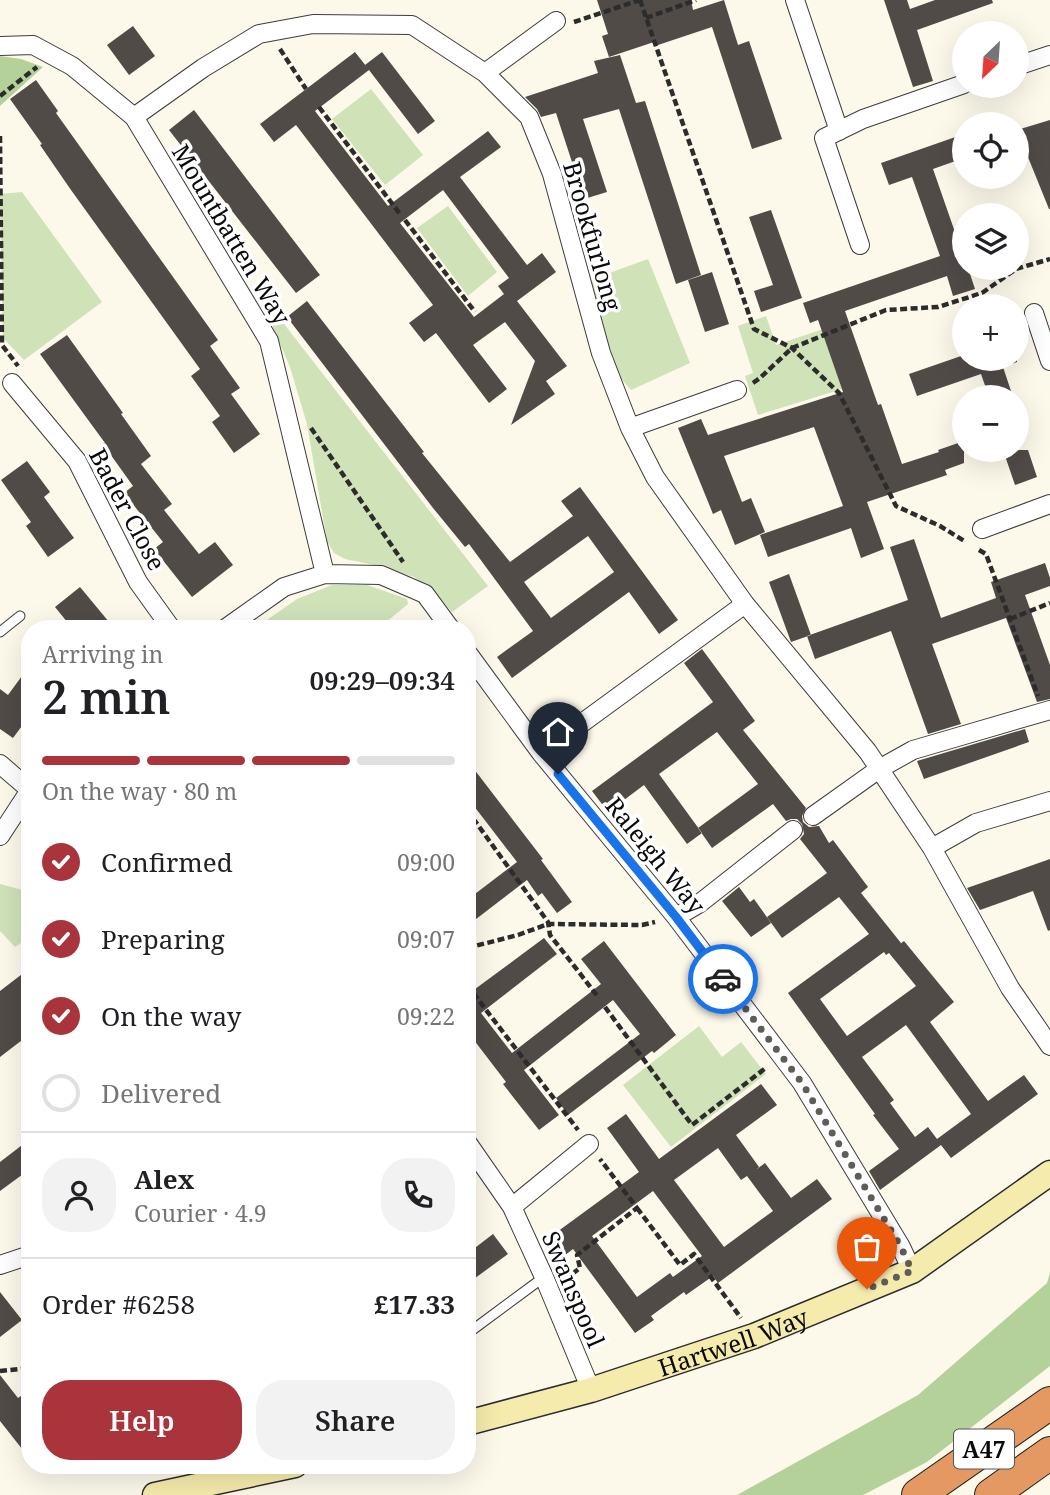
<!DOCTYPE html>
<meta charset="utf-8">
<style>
:root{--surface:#fff;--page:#f2f2f2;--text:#202124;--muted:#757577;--line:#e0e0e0;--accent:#a9343c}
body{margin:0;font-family:"Noto Serif",serif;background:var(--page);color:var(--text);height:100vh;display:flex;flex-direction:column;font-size:26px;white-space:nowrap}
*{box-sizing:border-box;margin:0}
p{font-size:23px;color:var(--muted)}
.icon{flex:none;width:38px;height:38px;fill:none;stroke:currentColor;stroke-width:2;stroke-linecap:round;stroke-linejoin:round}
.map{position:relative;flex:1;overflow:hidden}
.details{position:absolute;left:21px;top:620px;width:455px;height:854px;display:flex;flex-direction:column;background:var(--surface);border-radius:28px;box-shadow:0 7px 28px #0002}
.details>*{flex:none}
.needle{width:46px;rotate:205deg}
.fabs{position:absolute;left:952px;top:21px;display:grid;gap:14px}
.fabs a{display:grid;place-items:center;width:77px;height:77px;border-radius:50%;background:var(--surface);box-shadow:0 7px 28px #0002;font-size:35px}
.pin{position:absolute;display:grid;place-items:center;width:60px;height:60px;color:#fff;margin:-72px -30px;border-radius:50% 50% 50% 0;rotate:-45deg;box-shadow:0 0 7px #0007}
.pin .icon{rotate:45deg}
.courier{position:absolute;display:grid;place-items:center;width:70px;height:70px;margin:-35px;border:5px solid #1a73e8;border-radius:50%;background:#fff;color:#222;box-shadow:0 2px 9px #0007}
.summary em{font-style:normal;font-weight:600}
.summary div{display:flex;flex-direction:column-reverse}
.summary{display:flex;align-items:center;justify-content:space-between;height:119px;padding:0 21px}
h1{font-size:46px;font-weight:600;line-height:52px}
.bar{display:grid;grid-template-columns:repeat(4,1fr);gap:10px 7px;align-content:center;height:84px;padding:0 21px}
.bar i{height:9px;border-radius:5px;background:var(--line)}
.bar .on{background:var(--accent)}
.bar p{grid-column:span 4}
.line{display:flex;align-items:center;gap:18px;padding:0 21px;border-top:2px solid var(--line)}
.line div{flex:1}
.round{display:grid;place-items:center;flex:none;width:74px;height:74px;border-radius:28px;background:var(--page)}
ol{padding:0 21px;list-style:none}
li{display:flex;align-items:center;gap:21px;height:77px}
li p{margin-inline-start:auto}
li .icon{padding:7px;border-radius:50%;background:var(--accent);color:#fff;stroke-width:4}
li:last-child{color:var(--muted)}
li i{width:38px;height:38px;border:4px solid var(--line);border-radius:50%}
.button{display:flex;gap:14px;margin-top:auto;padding:14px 21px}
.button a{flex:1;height:80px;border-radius:28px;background:var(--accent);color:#fff;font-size:28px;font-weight:600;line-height:80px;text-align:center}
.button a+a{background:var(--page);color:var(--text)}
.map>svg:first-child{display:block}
</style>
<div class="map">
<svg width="1050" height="1495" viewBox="0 0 1050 1495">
<rect width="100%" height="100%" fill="#fcf8ea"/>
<path fill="#cfe2b8" d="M371 89 423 155 385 185 332 119Z
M22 192 102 302 24 360 3 338 0 205V194Z
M448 206 497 272 468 296 417 228Z
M648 259 690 363 631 390 616 373 597 310 590 280Z
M256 288 488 586 452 612 435 592 414 577 379 566 345 559 334 553 327 541 307 424 290 367Z
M766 316 776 345 823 329 842 389 758 415 745 376 753 373 738 326Z
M332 585H367L407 599 408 604 379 628H258L257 627 297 599Z
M0 884 30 892V937L15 947 0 931Z
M699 1026 722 1057 741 1042 766 1074 671 1147 623 1085Z"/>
<path fill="#b4d199" d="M0 56 21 59 43 67 0 106Z
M1050 1273V1366L927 1462 863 1495H737L918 1395 1047 1283Z"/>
<path fill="#514b48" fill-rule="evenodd" d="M597 0H691L693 10 724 0 738 45 749 41 782 139 752 149 712 27 655 46 654 42 609 57 602 36 608 34Z
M884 0H907L910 9 935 0H992L993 3 917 30 933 81 913 87Z
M133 26 155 56 129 75 107 45Z
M355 52 366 66 365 65 382 52 435 121 418 134 369 70 315 111 388 206 488 131 501 147 460 177 527 265 542 253 556 272 517 301 567 366 546 381 555 394 511 425 535 361 505 322 473 345 507 389 489 403 436 333 424 342 409 323 433 305 296 125 274 142 260 124ZM443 190 509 278 498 286 504 294 474 317 400 223Z
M620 55 636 103 645 101 701 275 676 284 619 109 583 119 607 192 584 199 556 113 541 117 537 109 525 97 598 73 594 61Z
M36 80 58 111 56 113 218 340 210 346 240 388 231 394 260 434 234 453 212 422 220 416 191 376 200 369 71 190 40 145 42 144 10 99Z
M194 110 320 275 296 293 169 130Z
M1050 120V209H1049L1017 130Z
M964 134V158L933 169 964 258V268H968L975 289 953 296 947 276 845 311 878 405 881 404 902 464 939 452 938 450 964 441V463L945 470 947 475 867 502 884 549 861 558 851 528 768 557 760 535 843 506 814 427 724 456 742 502 751 498 765 532 735 545 721 510 713 514 678 428 701 419 708 435 843 392 818 320 810 323 803 303 940 256 912 177 889 185 881 163Z
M771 210 802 298 761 312 754 291 773 285 749 217Z
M712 272 729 324 705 332 688 280Z
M307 301 424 452 422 453 510 562 573 516 561 501 580 487 678 620 659 634 629 592 512 678 497 657 533 631 469 544 465 547 433 508 287 317ZM588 536 614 572 551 618 524 582Z
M67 335 123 413 121 414 151 456 141 464 172 504 164 510 199 554 215 542 233 565 192 597 154 549 163 542 124 493 133 486 103 444 105 443 40 354Z
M964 355V359H1017V362L1003 367 1013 397H989L981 374 917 396 909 374Z
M1003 450H1028L1037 477 1015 485Z
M27 461 50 492 44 497 74 538 48 557 26 526 31 522 1 480Z
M914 539 941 618 996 598 991 582 1045 563 1050 578V586L1025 595 1050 665V699L1037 702 1006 618 932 644 961 724 928 734 891 631 815 659 807 636 908 600 890 547Z
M789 574 811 635 791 642 769 582Z
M80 587 114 628H72L55 607Z
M702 649 755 721 743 730 806 808 802 816 803 822 809 827 819 826 829 843 833 840 868 887 861 893 901 943 900 944 904 941 954 1002 930 1022 988 1101 1024 1075 1038 1094 951 1158 941 1145 880 1190 869 1171 899 1149 873 1115 875 1114 788 993 869 934 839 897 782 938 767 917 827 873 800 839 804 834 802 824 797 819H791L786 821 773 804 712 848 698 828 758 784 717 732 659 774 702 833 687 844 644 785 608 812 592 791 713 702 684 663ZM884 952 886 955 889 953 916 986 847 1036 820 999ZM906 1025 971 1114 937 1139 928 1127 915 1137 890 1103 894 1100 862 1057Z
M30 665V715L13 738 0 729V689L8 695Z
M1025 729 1029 742 924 779 917 761Z
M467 760 543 859 541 860 572 902 557 913 542 893 538 896 527 880 467 926V900L517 862 467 797Z
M1050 859V930L1048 931 1033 891 980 910 967 888Z
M739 887 750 902 754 899 771 923 751 937 722 901Z
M544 938 557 954 481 1013 512 1053 601 984 581 959 604 941 676 1035 654 1053 652 1051 568 1115 556 1098 640 1034 613 1000 524 1070 559 1115 539 1130 503 1084 506 1082 467 1031V995Z
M30 968V1034L0 1057V991Z
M761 1084 777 1105 736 1135 759 1167 757 1169 765 1163 791 1198 817 1179 832 1199 718 1283 713 1276 686 1295 684 1292 651 1316 654 1320 635 1333 573 1249 560 1259 546 1240 639 1172 607 1128 626 1114 659 1159ZM718 1148 741 1180 747 1176 773 1211 724 1247 674 1180ZM653 1191 702 1256 673 1277 670 1273 637 1297 592 1236Z
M30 1139V1169L0 1191V1162Z
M493 1234 508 1254 467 1284V1254Z
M0 1292 22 1320 0 1337Z
M0 1375 18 1398 30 1390V1459L0 1421Z"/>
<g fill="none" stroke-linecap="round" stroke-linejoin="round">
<g stroke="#3d3d3d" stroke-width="11">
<path id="lane" d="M0 632 20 616
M467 1334 544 1277"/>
</g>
<g stroke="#3d3d3d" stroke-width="20">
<path id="street" d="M795 0 839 131
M0 46 33 45 72 66 134 117 269 341 325 574
M1017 66 1050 55
M485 73 556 21
M134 117 203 68 259 34 313 24 412 25 485 73 529 117 552 174 601 353 630 428 655 477 745 604 868 752 932 848 1010 988 1050 1046
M860 245 824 138 863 119 964 84
M1034 313 1050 361
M12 383 77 461 138 582 171 628
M630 428 737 390
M982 529 1050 504
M226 628 284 587 325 574 381 575 425 594 450 628
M467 652 541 753 676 917 802 1083 901 1247 912 1271
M541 753 745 604
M0 764 30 790
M813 816 879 769 913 750 1050 710
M0 836 30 790
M932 848 976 823 1050 801
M676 917 700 903 793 830
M467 1142 512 1207 544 1277 591 1390
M512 1207 589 1144
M0 1265 30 1255"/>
</g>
<g stroke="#2c2c2c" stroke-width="27">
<g id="secondary">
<path id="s1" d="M467 1423 591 1390 754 1336 912 1271 1050 1173"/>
<path d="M155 1495 295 1465"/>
</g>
</g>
<g stroke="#1b1b1b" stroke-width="34">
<path id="highway" d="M918 1495 1050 1403
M991 1495 1050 1453"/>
</g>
<path stroke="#2c2c2c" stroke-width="4.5" stroke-dasharray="7 3.5" stroke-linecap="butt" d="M640 0 754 329 792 348 839 393 896 506 940 526 966 542
M646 18 696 0
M574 22 640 0
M280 49 306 89
M0 96 37 67
M319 107 400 214
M0 136 2 345 18 366
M405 220 475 312
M753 383 760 378 792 348 886 310 938 307 982 293 1016 269 1050 259
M311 428 403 562
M979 550 986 554 1038 696
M1010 619 1050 603
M467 810 548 922 550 935 599 998
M467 948 518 935 548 924 642 925 655 922
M467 985 578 1130
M605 1007 692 1125 767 1067
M637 1208 680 1265 694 1254 741 1318
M564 1280 580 1268 577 1255 637 1208 600 1159
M0 1371 30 1368"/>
<use href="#lane" stroke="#fff" stroke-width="9"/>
<use href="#street" stroke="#fff" stroke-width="18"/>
<use href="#secondary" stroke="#f5ebac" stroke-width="24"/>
<use href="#highway" stroke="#e39961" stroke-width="32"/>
</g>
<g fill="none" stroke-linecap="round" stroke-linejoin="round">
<path stroke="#5f5d58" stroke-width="7" stroke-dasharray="0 12.6" d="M723 979 802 1083 901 1247 912 1271 867 1289"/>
<path stroke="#1a73e8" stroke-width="9" d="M558 774 676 917 723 979"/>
</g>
<g text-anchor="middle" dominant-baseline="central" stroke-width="7" stroke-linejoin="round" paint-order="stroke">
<rect fill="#fff" stroke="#545454" stroke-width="2" x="954" y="1429.5" width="60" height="39" rx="5"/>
<g font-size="23" font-weight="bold" fill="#0a0a0a">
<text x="984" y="1449">A47</text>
</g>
<g font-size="24" fill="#0a0a0a" stroke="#fff">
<text transform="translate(232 234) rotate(59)">Mountbatten Way</text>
<text transform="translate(593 236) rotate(74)">Brookfurlong</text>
<text transform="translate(128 509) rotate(62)">Bader Close</text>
<text transform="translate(656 855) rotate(51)">Raleigh Way</text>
<text transform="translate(574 1289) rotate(67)">Swanspool</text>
<text stroke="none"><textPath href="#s1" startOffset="278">Hartwell Way</textPath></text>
</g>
</g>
</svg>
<div class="fabs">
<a><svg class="needle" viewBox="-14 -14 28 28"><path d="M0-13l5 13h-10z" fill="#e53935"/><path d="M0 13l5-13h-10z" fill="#757577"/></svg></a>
<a><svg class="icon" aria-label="locate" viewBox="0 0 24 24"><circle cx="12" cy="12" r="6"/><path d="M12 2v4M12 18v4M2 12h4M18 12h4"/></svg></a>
<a><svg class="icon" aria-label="layers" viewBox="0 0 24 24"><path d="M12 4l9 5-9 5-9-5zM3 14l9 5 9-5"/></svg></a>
<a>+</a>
<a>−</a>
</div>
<div class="pin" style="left:867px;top:1289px;background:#ea580c"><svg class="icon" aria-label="bag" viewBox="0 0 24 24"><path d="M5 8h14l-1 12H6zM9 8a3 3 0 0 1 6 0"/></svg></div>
<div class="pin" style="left:558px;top:774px;background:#1f2937"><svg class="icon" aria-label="home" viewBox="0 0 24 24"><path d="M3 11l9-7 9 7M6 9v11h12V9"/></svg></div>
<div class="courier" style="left:723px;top:979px"><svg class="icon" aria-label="car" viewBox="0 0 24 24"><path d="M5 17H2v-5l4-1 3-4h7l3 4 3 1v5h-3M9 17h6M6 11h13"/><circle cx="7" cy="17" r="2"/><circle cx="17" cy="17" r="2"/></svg></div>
<section class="details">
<div class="summary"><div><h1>2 min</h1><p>Arriving in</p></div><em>09:29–09:34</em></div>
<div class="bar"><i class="on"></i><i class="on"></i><i class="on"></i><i></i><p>On the way · 80 m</p></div>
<ol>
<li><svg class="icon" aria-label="check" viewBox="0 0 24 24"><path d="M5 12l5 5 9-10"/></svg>Confirmed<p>09:00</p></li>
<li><svg class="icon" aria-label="check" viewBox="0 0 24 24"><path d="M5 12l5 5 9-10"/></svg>Preparing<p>09:07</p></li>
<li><svg class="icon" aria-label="check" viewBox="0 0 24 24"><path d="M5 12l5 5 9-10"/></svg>On the way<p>09:22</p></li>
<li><i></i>Delivered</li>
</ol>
<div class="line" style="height:126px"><a class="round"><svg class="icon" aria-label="person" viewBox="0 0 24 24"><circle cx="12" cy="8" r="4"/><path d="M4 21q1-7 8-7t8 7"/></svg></a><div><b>Alex</b><p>Courier · 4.9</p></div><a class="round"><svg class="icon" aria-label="phone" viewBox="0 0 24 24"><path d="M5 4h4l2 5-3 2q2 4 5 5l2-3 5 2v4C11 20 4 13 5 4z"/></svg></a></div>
<div class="line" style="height:91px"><div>Order #6258</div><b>£17.33</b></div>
<div class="button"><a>Help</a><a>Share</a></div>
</section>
</div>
